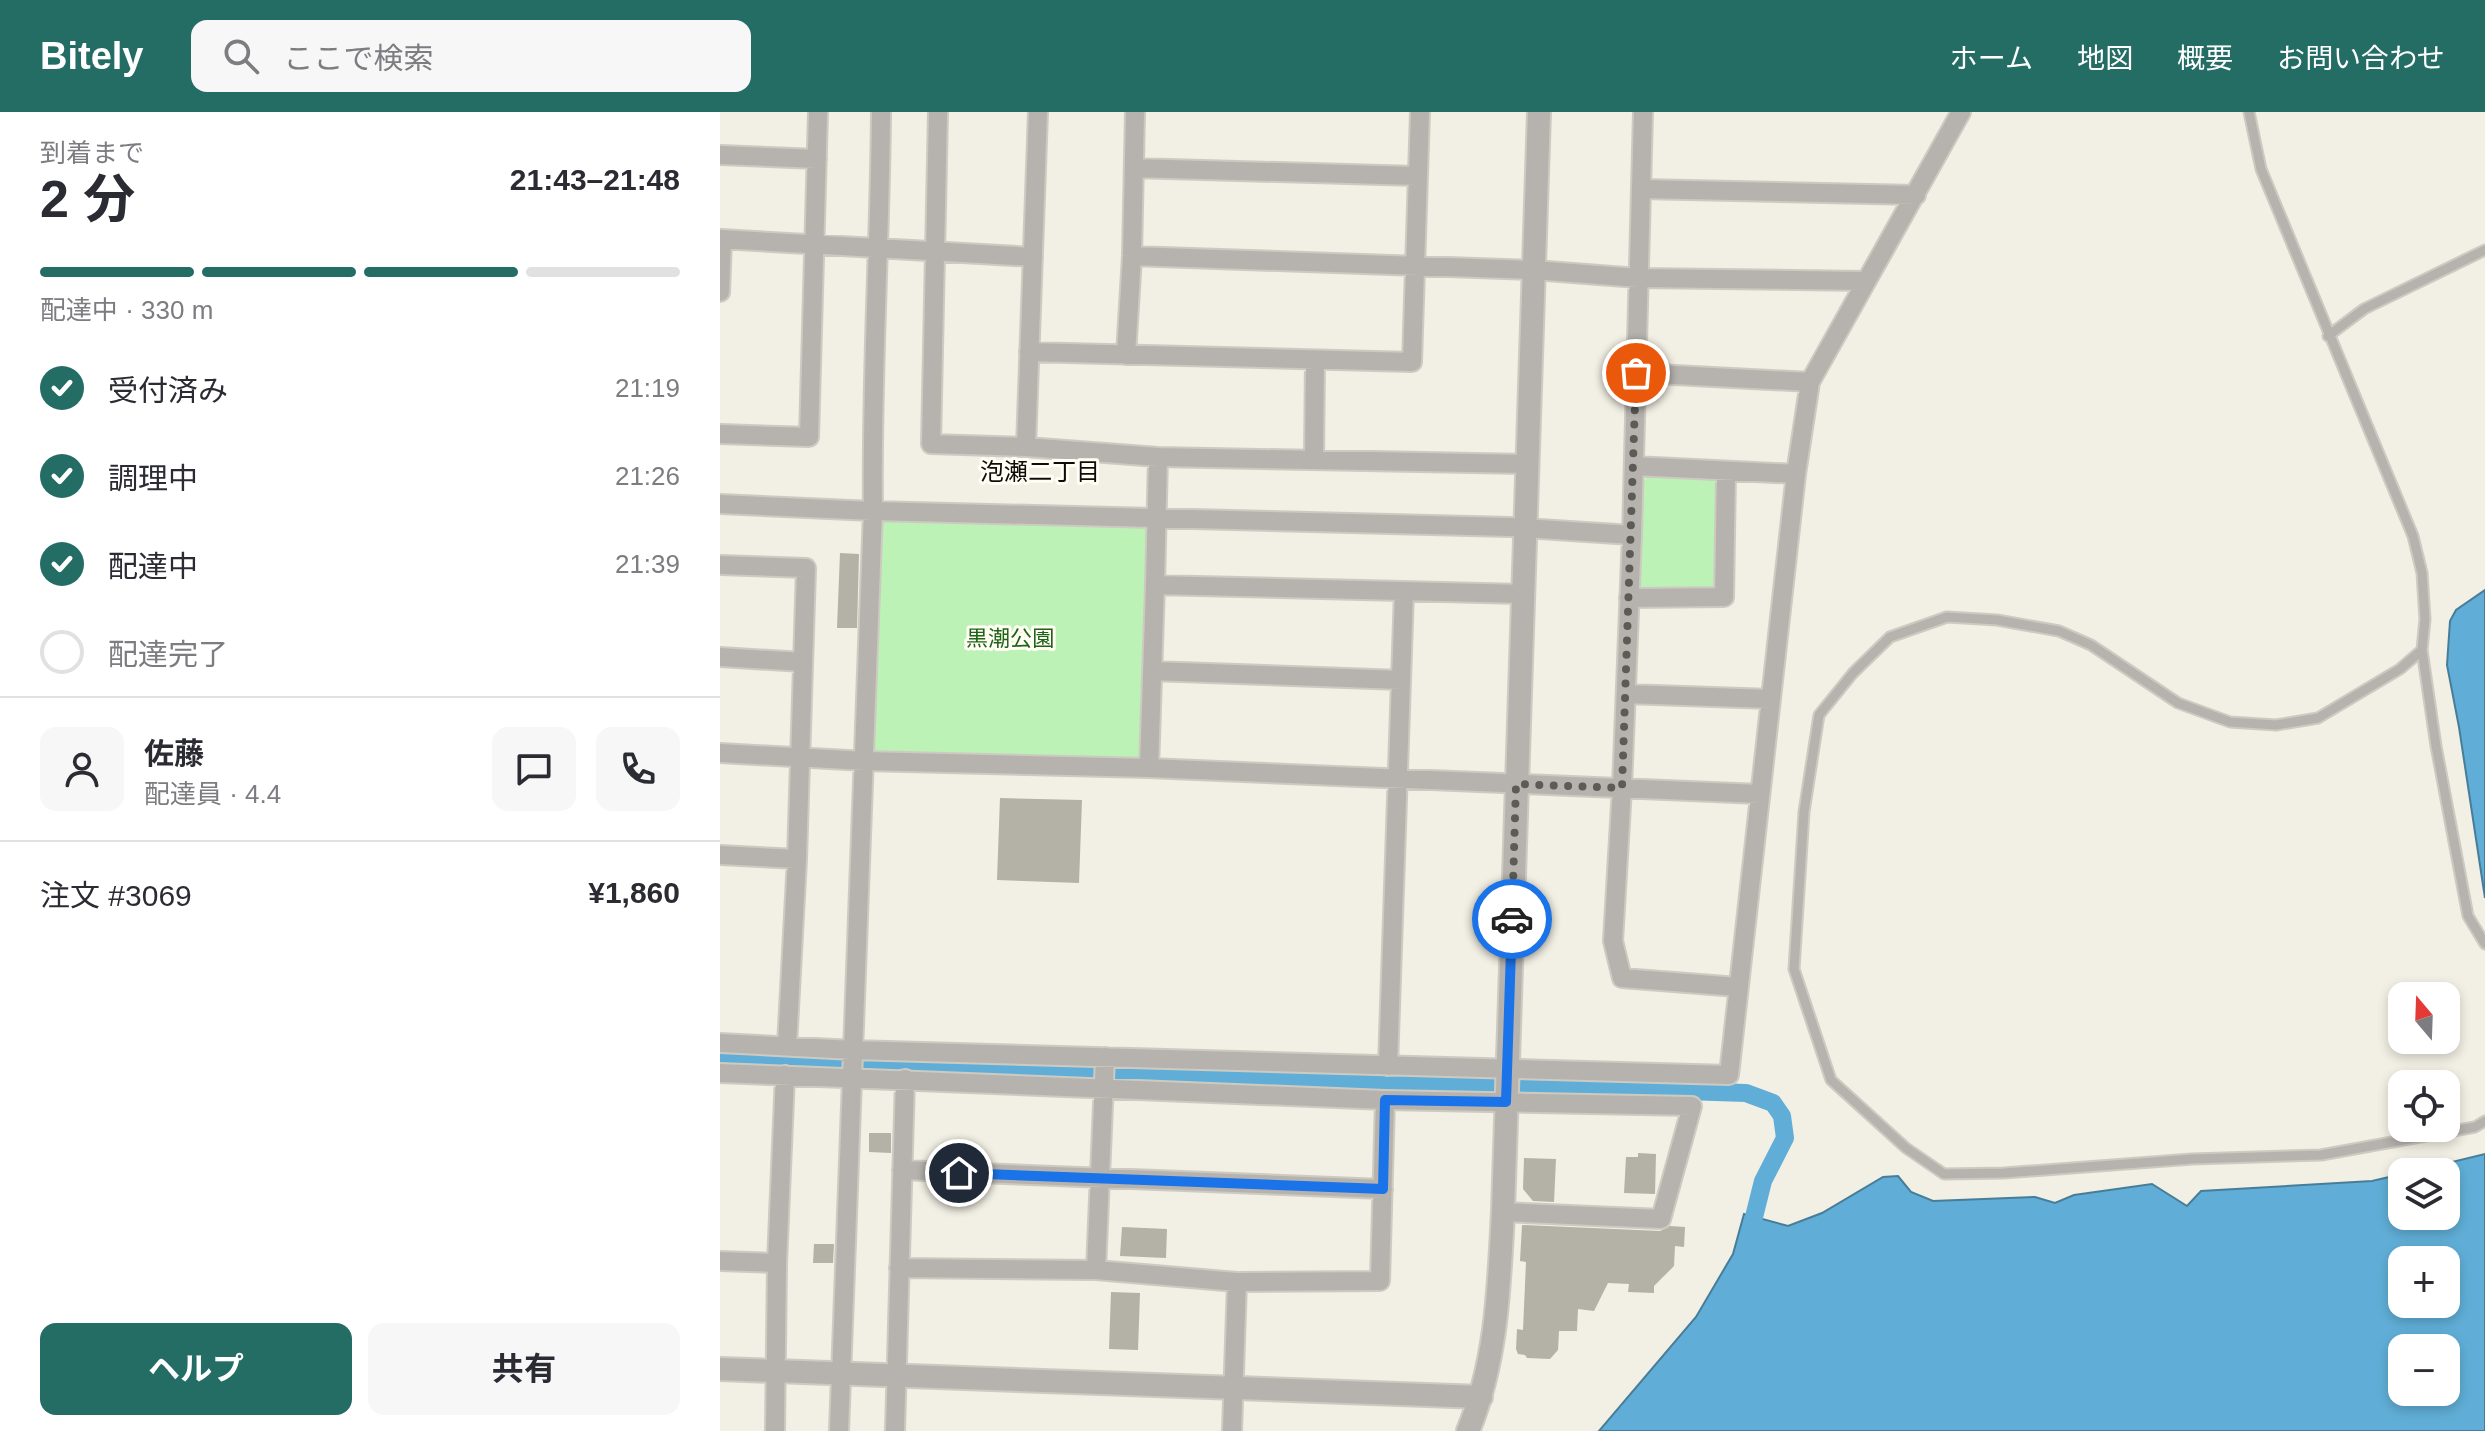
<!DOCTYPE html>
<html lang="ja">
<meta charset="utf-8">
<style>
:root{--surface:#fff;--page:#f7f7f7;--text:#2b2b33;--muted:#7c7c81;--line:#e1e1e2;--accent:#246d65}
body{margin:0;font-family:Arial,"Noto Sans JP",sans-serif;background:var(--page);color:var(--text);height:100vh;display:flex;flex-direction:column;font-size:30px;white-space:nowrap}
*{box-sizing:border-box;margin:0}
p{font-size:26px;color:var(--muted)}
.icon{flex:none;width:44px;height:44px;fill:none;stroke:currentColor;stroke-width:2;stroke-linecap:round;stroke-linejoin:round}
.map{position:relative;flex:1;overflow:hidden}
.drawer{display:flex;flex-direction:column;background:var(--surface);width:720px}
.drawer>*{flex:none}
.needle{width:52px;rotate:341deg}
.controls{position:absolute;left:1668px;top:870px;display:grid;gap:16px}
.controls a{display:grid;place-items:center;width:72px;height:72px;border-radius:16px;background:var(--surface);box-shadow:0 4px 12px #0003;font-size:40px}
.pin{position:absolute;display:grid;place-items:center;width:68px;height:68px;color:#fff;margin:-34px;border:4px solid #fff;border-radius:50%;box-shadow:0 2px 8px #0007}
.courier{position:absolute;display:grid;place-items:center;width:80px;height:80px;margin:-40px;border:6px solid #1a73e8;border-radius:50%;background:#fff;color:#222;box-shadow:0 2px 10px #0007}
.overview em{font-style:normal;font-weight:700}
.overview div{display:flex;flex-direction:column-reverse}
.overview{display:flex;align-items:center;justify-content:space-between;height:136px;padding:0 40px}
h1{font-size:52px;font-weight:700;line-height:60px}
.bar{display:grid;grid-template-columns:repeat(4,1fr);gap:12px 8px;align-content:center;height:96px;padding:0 40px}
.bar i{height:10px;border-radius:6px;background:var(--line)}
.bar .selected{background:var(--accent)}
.bar p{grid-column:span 4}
.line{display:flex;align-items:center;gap:20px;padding:0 40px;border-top:2px solid var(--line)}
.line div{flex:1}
.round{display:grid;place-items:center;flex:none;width:84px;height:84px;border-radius:16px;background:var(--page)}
ol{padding:0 40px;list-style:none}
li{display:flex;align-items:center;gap:24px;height:88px}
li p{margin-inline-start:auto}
li .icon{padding:8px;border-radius:50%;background:var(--accent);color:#fff;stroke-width:4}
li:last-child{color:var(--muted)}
li i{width:44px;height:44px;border:4px solid var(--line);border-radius:50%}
.cta{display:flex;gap:16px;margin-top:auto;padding:16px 40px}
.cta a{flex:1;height:92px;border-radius:16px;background:var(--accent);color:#fff;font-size:32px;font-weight:700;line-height:92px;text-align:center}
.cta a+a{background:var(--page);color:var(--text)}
header{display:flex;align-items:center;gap:48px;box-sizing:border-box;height:112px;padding:0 40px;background:var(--accent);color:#fff}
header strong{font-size:38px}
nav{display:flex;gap:44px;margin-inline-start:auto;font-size:28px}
.search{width:560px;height:72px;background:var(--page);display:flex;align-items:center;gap:20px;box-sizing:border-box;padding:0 28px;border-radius:16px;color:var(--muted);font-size:30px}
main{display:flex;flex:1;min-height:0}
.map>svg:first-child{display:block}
</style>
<header>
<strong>Bitely</strong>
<div class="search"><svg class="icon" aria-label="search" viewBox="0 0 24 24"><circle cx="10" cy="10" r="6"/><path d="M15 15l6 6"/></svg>ここで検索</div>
<nav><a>ホーム</a><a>地図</a><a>概要</a><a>お問い合わせ</a></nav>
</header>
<main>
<section class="drawer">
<div class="overview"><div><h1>2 分</h1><p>到着まで</p></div><em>21:43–21:48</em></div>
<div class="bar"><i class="selected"></i><i class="selected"></i><i class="selected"></i><i></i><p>配達中 · 330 m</p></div>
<ol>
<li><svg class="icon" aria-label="check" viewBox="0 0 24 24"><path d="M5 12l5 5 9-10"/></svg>受付済み<p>21:19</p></li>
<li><svg class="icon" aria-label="check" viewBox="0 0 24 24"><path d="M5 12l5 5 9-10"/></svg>調理中<p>21:26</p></li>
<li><svg class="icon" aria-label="check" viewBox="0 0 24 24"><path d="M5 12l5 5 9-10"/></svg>配達中<p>21:39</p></li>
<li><i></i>配達完了</li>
</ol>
<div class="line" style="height:144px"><a class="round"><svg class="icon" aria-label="person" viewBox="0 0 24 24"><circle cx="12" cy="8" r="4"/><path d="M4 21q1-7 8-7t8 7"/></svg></a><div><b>佐藤</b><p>配達員 · 4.4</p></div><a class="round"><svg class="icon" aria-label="chat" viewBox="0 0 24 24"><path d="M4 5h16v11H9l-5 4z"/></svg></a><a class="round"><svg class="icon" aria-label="phone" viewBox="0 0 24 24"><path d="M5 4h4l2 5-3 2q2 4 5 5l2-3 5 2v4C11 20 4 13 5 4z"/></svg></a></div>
<div class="line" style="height:104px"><div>注文 #3069</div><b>¥1,860</b></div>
<div class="cta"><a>ヘルプ</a><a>共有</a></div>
</section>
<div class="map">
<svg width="1765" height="1319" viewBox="0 0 1765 1319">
<rect width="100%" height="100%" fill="#f2efe4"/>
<path fill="#bdf2b6" d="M929 364 993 365 1002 372 1001 475 992 482 924 481 915 470 919 372Z
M156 403 431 411 424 648 149 639Z"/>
<path fill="#60aed7" stroke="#477d99" stroke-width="2" fill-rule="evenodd" d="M1765 478V786L1739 615 1727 553 1730 509 1736 498Z
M1765 1042V1319H879L976 1205 1013 1142 1024 1102 1068 1114 1102 1101 1163 1065 1178 1064 1191 1080 1213 1089 1315 1085 1335 1091 1354 1083 1432 1072 1467 1094 1481 1079 1652 1069 1682 1062V1104H1726V1060H1691ZM1682 1148H1726V1192H1682ZM1682 1236H1726V1280H1682Z"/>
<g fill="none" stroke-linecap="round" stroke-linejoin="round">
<path stroke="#60aed7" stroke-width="18" d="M0 947 1026 981 1053 991 1062 1004 1065 1026 1043 1069 1033 1109"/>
</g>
<path fill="#b4b1a7" d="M120 441 139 442 137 516H117Z
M280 686 362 688 359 771 277 768Z
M149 1021H171V1041L149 1040Z
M918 1041 936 1042 935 1082 904 1081 906 1045H918Z
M804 1046 836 1047 834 1090 813 1089 803 1077Z
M802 1113 940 1119 950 1114 965 1115 964 1135 955 1134 954 1154 934 1174V1181L908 1180 909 1172 888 1171 874 1199 858 1197 857 1219H839L838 1238 830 1247 807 1246 805 1243 798 1242 796 1237 797 1217 803 1218 806 1150 800 1149Z
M402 1115 447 1117 446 1146 400 1144Z
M94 1132H114L113 1151H93Z
M391 1180 420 1181 418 1238 389 1237Z"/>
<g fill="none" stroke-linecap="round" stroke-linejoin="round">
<g stroke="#cdcbc1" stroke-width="13">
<path id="service" d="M1529 0 1541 57 1693 424 1702 461 1705 507 1702 538 1716 634 1748 804 1765 832
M1608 224 1644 197 1765 138
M1702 538 1680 557 1598 606 1556 613 1510 610 1458 591 1371 533 1339 519 1277 508 1227 505 1170 525 1133 561 1099 603 1084 700 1074 857 1111 968 1186 1036 1224 1062 1284 1061 1472 1047 1601 1043 1755 1015 1765 1009"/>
</g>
<g stroke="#cdcbc1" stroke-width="22">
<path id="minor" d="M218 0 211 332 306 335 438 345 807 352
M923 0 912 423 902 676 893 829 902 866 1018 875
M0 43 97 47
M414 56 697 64
M921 77 1196 83
M0 127 313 145
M412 144 814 158 918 166 1146 169
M0 180 2 127
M309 240 692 250 700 0
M406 243 412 144 415 0
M916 261 1090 270
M0 322 89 325 98 0
M306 335 318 0
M594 348 595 248
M914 354 1076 362
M0 392 153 399 790 415 912 423
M0 453 86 456 77 747 67 934
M435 473 438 345
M909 486 1004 485 1006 359
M0 545 83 550
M432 559 681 568
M906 582 1051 587
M0 641 145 649 429 656 1040 682
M429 656 435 473 803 482
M0 743 77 747
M0 931 133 938 1009 963 1076 362 1090 270 1241 0
M668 954 684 479
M0 961 665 988 972 994 941 1107 783 1100
M182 1058 663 1077
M0 1149 57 1151
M179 1156 376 1158 517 1170 660 1169 665 988
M376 1158 385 945
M55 1319 57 1151 65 963
M119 1319 153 399C151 266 160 133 161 0
M175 1319 185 967
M512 1319 517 1170"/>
</g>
<g stroke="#cdcbc1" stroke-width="26">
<path id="tertiary" d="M0 1257 761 1285
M748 1319C777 1249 779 1175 783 1100L819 0"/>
</g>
<use href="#service" stroke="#b6b3af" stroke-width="9"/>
<use href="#minor" stroke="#b6b3af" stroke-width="18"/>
<use href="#tertiary" stroke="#b6b3af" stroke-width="22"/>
</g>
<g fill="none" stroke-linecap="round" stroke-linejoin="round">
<path stroke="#5d5b56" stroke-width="8" stroke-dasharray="0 14.4" d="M792 807 796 672 902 676 916 261"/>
<path stroke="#1a73e8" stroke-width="10" d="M239 1061 663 1077 665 988 786 990 792 807"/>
</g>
<g text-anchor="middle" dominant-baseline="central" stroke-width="6" stroke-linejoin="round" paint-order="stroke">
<g font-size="22" fill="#1e6317" stroke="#fffdf4">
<text x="290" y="526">黒潮公園</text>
</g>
<g font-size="24" fill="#0d0c09" stroke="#fffdf4">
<text x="320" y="359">泡瀬二丁目</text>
</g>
</g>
</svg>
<div class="controls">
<a><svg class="needle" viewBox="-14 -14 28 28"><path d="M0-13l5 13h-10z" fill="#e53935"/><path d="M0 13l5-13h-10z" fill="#7c7c81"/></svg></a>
<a><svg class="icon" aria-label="locate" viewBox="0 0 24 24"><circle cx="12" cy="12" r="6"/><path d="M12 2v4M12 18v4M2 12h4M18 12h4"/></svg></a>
<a><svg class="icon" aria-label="layers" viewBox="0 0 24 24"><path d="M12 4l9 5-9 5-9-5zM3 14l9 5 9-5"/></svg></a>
<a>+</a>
<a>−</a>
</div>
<div class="pin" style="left:916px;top:261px;background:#ea580c"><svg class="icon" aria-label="bag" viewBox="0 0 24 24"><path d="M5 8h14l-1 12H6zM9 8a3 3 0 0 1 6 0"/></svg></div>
<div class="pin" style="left:239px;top:1061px;background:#1f2937"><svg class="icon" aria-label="home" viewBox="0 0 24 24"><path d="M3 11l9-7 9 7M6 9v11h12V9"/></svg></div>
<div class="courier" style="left:792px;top:807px"><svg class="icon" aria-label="car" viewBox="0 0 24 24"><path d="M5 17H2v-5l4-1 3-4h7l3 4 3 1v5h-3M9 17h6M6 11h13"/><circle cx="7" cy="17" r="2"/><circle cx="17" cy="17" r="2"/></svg></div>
</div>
</main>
